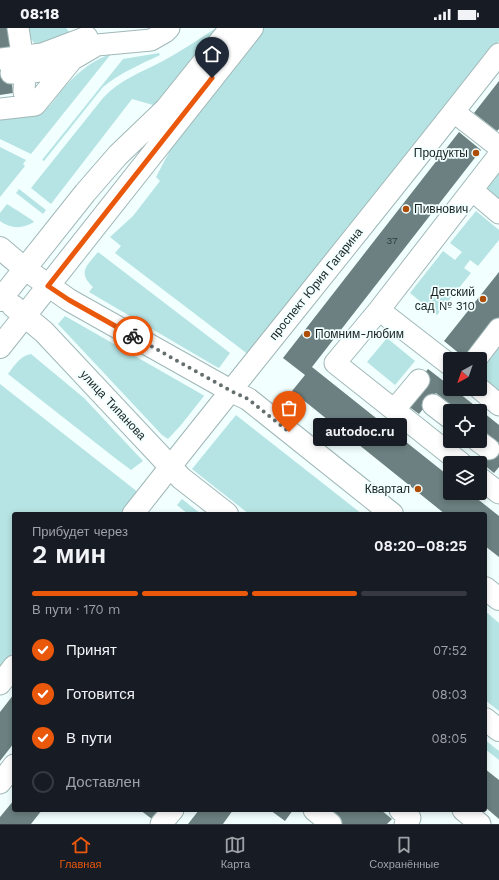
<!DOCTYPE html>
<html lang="ru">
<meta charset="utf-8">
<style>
:root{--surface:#171b24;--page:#20242c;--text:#f1f3f6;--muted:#9ea1a6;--line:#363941;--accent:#ea580c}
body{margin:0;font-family:"Work Sans",sans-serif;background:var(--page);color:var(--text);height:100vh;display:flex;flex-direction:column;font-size:15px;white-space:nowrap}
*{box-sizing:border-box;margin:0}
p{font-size:13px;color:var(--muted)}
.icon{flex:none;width:22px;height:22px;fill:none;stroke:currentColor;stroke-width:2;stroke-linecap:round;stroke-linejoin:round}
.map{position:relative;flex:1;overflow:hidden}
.sheet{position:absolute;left:12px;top:484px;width:475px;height:300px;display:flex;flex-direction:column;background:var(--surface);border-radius:4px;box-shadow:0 2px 6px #0003}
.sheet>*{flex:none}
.needle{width:26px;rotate:220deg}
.buttons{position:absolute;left:443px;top:324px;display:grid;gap:8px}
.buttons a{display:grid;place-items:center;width:44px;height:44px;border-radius:4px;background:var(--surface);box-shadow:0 2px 6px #0003;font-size:20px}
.pin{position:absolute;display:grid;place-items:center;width:34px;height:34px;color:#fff;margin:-41px -17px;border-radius:50% 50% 50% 0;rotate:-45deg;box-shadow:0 0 4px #0007}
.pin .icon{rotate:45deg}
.courier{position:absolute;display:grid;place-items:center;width:40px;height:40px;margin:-20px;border:3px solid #ea580c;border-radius:50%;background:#fff;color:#222;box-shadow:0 1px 5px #0007}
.bubble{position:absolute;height:28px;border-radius:4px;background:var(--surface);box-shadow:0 2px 6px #0003;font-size:13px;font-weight:600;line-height:28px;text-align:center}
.summary em{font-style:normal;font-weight:600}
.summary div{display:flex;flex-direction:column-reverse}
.summary{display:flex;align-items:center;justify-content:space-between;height:68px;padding:0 20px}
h1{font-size:26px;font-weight:600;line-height:30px}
.bar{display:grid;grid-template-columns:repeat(4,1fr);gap:6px 4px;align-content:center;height:48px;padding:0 20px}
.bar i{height:5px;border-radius:3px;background:var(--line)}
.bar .selected{background:var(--accent)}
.bar p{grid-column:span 4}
ol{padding:0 20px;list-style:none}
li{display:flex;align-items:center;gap:12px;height:44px}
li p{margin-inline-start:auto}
li .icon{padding:4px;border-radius:50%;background:var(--accent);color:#fff;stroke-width:4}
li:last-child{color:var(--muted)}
li i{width:22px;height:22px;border:2px solid var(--line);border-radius:50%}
.status{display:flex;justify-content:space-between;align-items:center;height:28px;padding:0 20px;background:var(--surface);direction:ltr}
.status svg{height:11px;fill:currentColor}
.menu{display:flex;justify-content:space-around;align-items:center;height:56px;border-top:1px solid var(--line);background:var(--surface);font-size:11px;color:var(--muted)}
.menu a{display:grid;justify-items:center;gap:2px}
.menu .selected{color:var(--accent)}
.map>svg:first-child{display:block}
</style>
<div class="status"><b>08:18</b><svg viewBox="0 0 49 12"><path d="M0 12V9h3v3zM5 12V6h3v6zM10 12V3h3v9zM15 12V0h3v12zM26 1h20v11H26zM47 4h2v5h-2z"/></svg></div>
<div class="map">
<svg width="499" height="796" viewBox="0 0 499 796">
<rect width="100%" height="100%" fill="#f1ffff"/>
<path fill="#b6e3e3" d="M25 0H66L72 7 36 17 30 10V3H25Z
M216 0H220L157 77H153L132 71 51 176 31 160 103 70C119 52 142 44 163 33 181 23 199 11 216 0Z
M264 0H499V13L249 327 115 225 121 218 110 209 133 188 160 153 156 149 176 111Z
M159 25 160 27C141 36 120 45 103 59L44 133 42 132 123 31Z
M111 26 31 126 0 111V88L13 87 45 82C51 77 56 70 61 63 74 48 91 32 111 26Z
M0 119 26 132 23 136 25 138 0 169Z
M499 137V178L479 162Z
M19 161 46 182 43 186 16 165Z
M7 176 32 192 34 194C22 201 11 201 0 193V185Z
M476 183 499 202V212L478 238 470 232 464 240 471 245 437 287 410 265 443 223 455 232 462 224 450 215Z
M98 224 230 325 219 340 215 338 89 264 93 259C77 244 87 238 98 224Z
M65 288 203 367 204 368 181 397 168 411 162 407 58 296Z
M387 310 415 333 395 357 367 334Z
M499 311V371L480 355V335Z
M31 326 84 370 143 433 131 442 115 430 8 346C14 338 20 328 31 326Z
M0 356 139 465 122 486H14V623L0 641Z
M236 387 362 486H249L192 441Z
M182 471 201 486H188L177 477Z
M485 583 499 595V683L485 672Z
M485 712 499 723V732L485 721Z"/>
<path fill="#6c8081" d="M0 0H10L12 20H8L13 65 0 67Z
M499 53V101L497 103 474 85Z
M459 104 481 122 312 339 450 449V465H470L499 488V529L485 518V486H445L292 363 305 347 283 330Z
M499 244V295L471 331H466L444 313Z
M428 341 450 358V361H454L499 397V415L480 400V383H458L436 365 419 386 408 378 420 351Z
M499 416V439L494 445 483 436Z
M14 666V715L0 733V684Z
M485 741 499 752V791L485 779Z
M14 772V782H42L31 796H0V789Z
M140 782H159L152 791Z
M199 782H233L223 796H188Z
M270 782H293L285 793Z
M325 782H381L392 791 387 796H342Z"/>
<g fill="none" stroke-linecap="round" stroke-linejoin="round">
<g stroke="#a1b7b7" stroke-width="23">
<path id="minor" d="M18 0 25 45 24 64
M0 31 42 26 87 9
M11 45H25L47 42 73 31 97 17 151 12 165 4 169 0
M0 81 35 77 71 33
M454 84 499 119
M472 162 499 185
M379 282 450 337
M476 331 499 301
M480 361 499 377
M433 377 450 390
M394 382 419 352
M478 413 489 421
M461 435 335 335 379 282 499 127
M480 450 499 465
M133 486C254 332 378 181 499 26
M0 656 14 638
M0 755 14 737
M314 782 331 796
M400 782 410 790 405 796
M463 782 480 796
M161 796 173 782"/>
</g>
<g stroke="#a1b7b7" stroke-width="24">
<path id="major" d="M0 220 25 241 69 272 231 363 248 371 392 486
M0 272 85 165 118 127 166 81 231 0
M13 278 44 304 181 450 227 486
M0 319 252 0
M485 560 499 571
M485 691 499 702"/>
</g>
<use href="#minor" stroke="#fff" stroke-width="21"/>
<use href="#major" stroke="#fff" stroke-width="22"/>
</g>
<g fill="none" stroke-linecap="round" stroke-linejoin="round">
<path stroke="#656f6f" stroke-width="4" stroke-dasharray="0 7.2" d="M133 308 231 363 248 371 289 404"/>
<path stroke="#ea580c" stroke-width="5" d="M133 308 69 272 48 258 212 50"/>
</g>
<g fill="#ae4d06" stroke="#f1ffff" stroke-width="1.5">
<circle cx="476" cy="125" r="4"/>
<circle cx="406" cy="181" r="4"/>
<circle cx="483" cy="271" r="4"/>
<circle cx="307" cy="306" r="4"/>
<circle cx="418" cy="461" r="4"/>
</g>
<g text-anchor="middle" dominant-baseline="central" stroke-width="3.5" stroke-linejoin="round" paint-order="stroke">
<g font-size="10" fill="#2e3939">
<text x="392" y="212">37</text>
</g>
<g font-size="12" fill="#192121" stroke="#f1ffff" text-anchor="end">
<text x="468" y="125">Продукты</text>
<text x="414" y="181" text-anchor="start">Пивнович</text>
<text x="475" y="264">Детский<tspan x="475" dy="14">сад № 310</tspan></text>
<text x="315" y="306" text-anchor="start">Помним-любим</text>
<text x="410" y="461">Квартал</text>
</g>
<g font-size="12" fill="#192121" stroke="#f1ffff">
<text transform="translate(316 256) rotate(-51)">проспект Юрия Гагарина</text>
<text transform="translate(113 377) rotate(47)">улица Типанова</text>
</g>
</g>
</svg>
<div class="buttons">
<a><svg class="needle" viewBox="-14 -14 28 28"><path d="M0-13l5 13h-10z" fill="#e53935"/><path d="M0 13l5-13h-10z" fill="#9ea1a6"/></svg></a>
<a><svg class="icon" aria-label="locate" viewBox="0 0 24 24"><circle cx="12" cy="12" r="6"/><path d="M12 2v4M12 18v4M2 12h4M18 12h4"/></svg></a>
<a><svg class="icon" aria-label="layers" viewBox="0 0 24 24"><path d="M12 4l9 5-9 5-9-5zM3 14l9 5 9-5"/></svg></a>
</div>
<div class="pin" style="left:289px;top:404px;background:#ea580c"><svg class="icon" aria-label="bag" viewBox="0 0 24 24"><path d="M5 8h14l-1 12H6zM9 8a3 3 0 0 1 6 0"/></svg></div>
<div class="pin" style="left:212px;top:50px;background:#1f2937"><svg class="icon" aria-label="home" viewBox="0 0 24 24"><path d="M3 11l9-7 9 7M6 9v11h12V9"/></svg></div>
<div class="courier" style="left:133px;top:308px"><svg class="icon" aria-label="bike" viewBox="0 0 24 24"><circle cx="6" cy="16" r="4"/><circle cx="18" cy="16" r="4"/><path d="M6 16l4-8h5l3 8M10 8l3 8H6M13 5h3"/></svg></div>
<div class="bubble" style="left:313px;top:390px;width:94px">autodoc.ru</div>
<section class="sheet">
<div class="summary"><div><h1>2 мин</h1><p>Прибудет через</p></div><em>08:20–08:25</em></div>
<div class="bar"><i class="selected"></i><i class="selected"></i><i class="selected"></i><i></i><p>В пути · 170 m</p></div>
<ol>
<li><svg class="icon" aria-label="check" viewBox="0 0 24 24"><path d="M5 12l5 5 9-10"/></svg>Принят<p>07:52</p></li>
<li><svg class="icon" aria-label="check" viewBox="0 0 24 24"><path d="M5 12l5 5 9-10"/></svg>Готовится<p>08:03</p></li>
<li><svg class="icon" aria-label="check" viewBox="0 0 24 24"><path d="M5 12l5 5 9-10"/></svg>В пути<p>08:05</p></li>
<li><i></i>Доставлен</li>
</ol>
</section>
</div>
<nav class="menu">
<a class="selected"><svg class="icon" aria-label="home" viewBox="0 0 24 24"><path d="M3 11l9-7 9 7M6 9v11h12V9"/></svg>Главная</a>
<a><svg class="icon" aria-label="map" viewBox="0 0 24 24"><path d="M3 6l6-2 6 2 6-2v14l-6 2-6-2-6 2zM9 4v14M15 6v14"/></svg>Карта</a>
<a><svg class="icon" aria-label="saved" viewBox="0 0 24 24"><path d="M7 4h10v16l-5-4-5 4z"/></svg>Сохранённые</a>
</nav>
